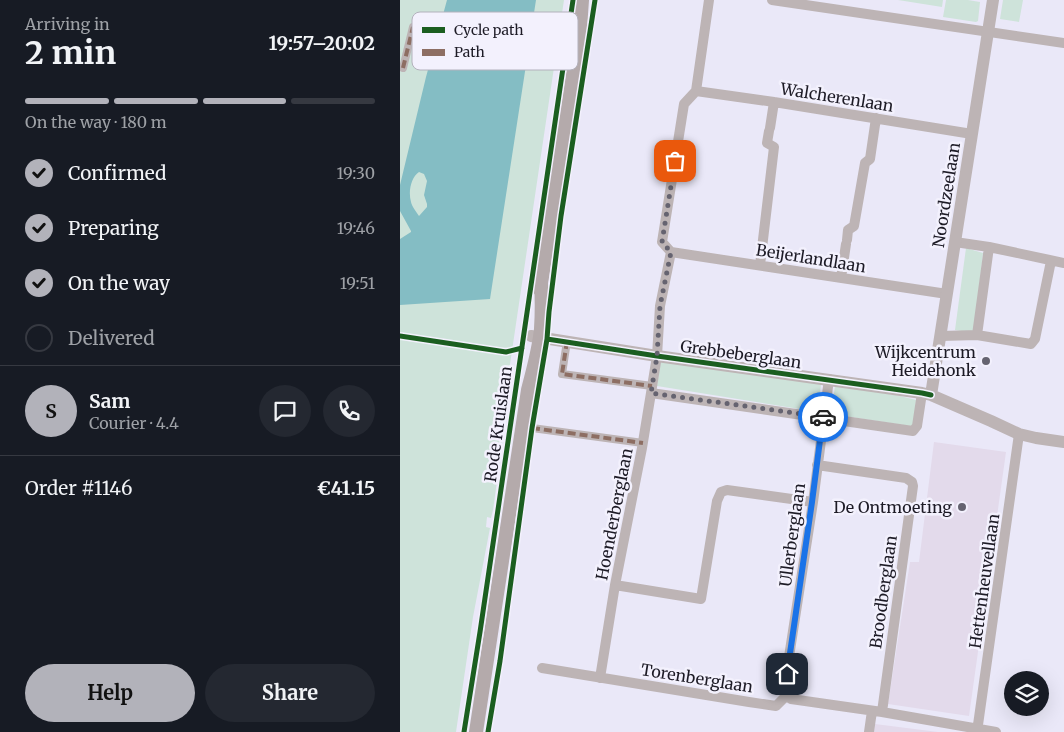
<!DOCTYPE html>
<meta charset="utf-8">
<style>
:root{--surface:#171b24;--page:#242831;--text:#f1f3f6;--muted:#9ea1a6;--line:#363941;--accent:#b2b2ba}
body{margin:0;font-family:Merriweather,serif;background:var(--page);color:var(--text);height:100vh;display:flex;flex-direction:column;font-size:19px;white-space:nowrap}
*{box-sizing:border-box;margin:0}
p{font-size:16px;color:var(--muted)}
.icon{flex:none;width:28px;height:28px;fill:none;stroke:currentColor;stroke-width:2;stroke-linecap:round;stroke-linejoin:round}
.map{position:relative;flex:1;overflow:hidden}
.side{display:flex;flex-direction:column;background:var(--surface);width:400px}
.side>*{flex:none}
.controls{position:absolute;left:604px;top:671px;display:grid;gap:10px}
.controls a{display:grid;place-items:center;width:45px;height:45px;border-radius:50%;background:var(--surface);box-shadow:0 5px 20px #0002;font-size:25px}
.pin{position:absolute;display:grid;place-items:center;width:42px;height:42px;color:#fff;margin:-21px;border-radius:10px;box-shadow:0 2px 8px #0006}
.courier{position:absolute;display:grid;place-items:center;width:50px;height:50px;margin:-25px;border:4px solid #1a73e8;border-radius:50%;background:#fff;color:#222;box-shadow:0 1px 6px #0007}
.overview em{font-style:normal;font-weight:700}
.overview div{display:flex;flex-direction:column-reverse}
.overview{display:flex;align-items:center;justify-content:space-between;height:85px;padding:0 25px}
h1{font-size:32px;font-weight:700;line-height:38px}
.bar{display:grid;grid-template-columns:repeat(4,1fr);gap:8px 5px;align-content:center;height:60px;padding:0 25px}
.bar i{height:6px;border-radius:4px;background:var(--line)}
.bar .on{background:var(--accent)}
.bar p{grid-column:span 4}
.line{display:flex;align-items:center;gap:12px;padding:0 25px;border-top:1px solid var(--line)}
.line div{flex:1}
.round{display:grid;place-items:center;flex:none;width:52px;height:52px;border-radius:26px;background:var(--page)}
ol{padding:0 25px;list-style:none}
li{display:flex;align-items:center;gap:15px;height:55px}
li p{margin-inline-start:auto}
li .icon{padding:5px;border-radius:50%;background:var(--accent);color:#111;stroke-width:4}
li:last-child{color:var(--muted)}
li i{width:28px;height:28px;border:2px solid var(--line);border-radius:50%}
.action{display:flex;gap:10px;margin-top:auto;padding:10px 25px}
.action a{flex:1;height:58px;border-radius:30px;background:var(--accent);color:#111;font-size:20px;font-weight:700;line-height:58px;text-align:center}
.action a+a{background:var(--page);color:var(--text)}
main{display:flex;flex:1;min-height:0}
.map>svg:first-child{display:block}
</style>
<main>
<section class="side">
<div class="overview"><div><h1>2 min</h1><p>Arriving in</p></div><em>19:57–20:02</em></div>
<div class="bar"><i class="on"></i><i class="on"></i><i class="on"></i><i></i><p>On the way · 180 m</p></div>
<ol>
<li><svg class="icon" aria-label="check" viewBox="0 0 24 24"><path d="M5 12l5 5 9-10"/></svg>Confirmed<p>19:30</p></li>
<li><svg class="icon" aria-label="check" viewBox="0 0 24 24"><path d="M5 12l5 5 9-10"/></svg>Preparing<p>19:46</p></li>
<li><svg class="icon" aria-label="check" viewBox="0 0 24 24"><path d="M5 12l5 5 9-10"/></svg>On the way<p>19:51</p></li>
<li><i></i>Delivered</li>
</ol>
<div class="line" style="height:90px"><b class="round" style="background:var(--accent);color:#111">S</b><div><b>Sam</b><p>Courier · 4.4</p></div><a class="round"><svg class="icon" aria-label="chat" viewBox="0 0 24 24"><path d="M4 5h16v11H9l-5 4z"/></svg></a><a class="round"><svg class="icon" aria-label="phone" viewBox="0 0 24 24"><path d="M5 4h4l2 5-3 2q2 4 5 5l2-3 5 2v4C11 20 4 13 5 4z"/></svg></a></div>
<div class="line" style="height:65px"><div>Order #1146</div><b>€41.15</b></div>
<div class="action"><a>Help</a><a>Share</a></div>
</section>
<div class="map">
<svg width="664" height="732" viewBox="0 0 664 732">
<rect width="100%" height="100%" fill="#eae8f8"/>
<path fill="#e3daeb" d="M534 442 606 452 569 716 488 704 510 562H519Z
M475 724 538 732H474Z"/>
<path fill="#cee3da" d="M0 0H164L109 371 112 372 93 510 91 518 87 517 86 527 90 528 73 617 56 732H0Z
M498 0H543L542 7Z
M546 0H568L580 2 578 21 576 22 543 17Z
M603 0H623L619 22 600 19Z
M566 248 583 253 574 333 555 330Z
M261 360 421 384 418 412 257 386Z
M435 386 496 395 516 400 514 426H510L431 414Z"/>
<path fill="#84bdc4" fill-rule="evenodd" d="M47 0H136L90 299 0 305V239L11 232V231L0 211V185L26 77ZM19 172 24 174 27 181 24 195 27 204V207L19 216C16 211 12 207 11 202 8 192 11 177 19 172Z"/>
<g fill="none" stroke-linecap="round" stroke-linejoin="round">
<path stroke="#bdb4b5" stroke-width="8" d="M3 68 13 27
M167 341 162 374 252 386
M132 428 243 443"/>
<path stroke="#bdb4b5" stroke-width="10" d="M372 0 664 43
M296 91 374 102 572 134
M370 128 374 102
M447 240 448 230 454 226 465 163 470 159 476 118
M555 242 589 247 664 263
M271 252 547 294
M360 265 374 147 367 143 369 131
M441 278 446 244
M577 335 589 247
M541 336 577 335 631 344 635 339 651 261
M251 393 513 431 517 426 522 393
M417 465 506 478 512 482 513 486 482 712
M215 585 301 599 317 501 321 492 327 490 413 502
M142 668 349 702 376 706 386 696 391 699 482 712 596 732
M200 678 215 585 242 448 251 393 257 356 260 306 271 252 262 242 284 104 296 91 309 0
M386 696 384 689 413 502 429 379
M469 732 472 711
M577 732 619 434"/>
<path stroke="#bdb4b5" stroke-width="12" d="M131 336 257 356 522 393 531 395 591 421 619 434 636 438 664 442
M531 395 593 0"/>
<path stroke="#b4aaab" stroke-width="14" d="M140 290 180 28 182 0
M76 732 128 390C133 370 139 350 141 329 142 313 142 298 141 282"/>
<path stroke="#8d6e63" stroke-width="4" stroke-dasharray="8 4" stroke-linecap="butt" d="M3 68 13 27
M167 341 162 374 252 386
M132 428 243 443"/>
<g stroke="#f3f1fd" stroke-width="8">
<path id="cycleway" d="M0 336 106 352 122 348
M147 339 257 356 522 393 531 395
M64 732 80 632 173 0
M88 732 100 661 132 428 147 339 149 312 161 216 195 0"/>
</g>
<use href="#cycleway" stroke="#1b5e20" stroke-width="5"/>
</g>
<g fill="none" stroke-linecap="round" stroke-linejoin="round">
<path stroke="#656370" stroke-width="5" stroke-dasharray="0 9" d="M275 161 262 242 271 252 260 306 257 356 251 393 423 417"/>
<path stroke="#1a73e8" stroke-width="6" d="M387 674 412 502 423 417"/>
</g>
<g fill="#656370" stroke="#f3f1fd" stroke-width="2">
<circle cx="586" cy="361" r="5"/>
<circle cx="562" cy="507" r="5"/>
</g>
<g text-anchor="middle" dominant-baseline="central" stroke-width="5" stroke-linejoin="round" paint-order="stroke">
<g font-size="16" fill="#1d1b26" stroke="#f3f1fd">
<text transform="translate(437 97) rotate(9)">Walcherenlaan</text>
<text transform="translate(546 195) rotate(-81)">Noordzeelaan</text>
<text transform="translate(411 258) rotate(9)">Beijerlandlaan</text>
<text transform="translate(341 354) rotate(8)">Grebbeberglaan</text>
<text transform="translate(98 424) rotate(-82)">Rode Kruislaan</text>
<text transform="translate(214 514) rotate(-79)">Hoenderberglaan</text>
<text transform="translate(392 535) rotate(-82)">Ullerberglaan</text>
<text transform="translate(584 581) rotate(-82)">Hettenheuvellaan</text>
<text transform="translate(483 592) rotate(-82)">Broodberglaan</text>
<text transform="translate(297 678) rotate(9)">Torenberglaan</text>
</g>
<g font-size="16" fill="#1d1b26" stroke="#f3f1fd" text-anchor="end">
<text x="576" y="352">Wijkcentrum<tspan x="576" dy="18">Heidehonk</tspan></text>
<text x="552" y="507">De Ontmoeting</text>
</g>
</g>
<rect x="12" y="12" width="166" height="58" rx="8" fill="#f3f1fd" stroke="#b3b1bc" stroke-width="1"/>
<rect x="22" y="27" width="23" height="6" fill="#1b5e20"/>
<rect x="22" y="49" width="23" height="7" fill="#8d6e63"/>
<g font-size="14" fill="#1d1b26">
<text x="54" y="35">Cycle path</text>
<text x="54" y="57">Path</text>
</g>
</svg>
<div class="controls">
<a><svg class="icon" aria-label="layers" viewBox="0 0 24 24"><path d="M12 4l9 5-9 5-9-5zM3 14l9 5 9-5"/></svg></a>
</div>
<div class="pin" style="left:275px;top:161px;background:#ea580c"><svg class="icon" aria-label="bag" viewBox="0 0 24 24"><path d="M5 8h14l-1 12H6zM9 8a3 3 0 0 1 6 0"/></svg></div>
<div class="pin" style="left:387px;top:674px;background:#1f2937"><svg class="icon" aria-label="home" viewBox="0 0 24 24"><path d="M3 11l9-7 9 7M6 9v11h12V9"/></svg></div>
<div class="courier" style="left:423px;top:417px"><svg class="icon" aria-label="car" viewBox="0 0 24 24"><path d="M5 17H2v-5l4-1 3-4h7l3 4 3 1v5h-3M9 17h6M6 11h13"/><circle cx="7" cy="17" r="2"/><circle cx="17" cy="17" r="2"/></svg></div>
</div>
</main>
